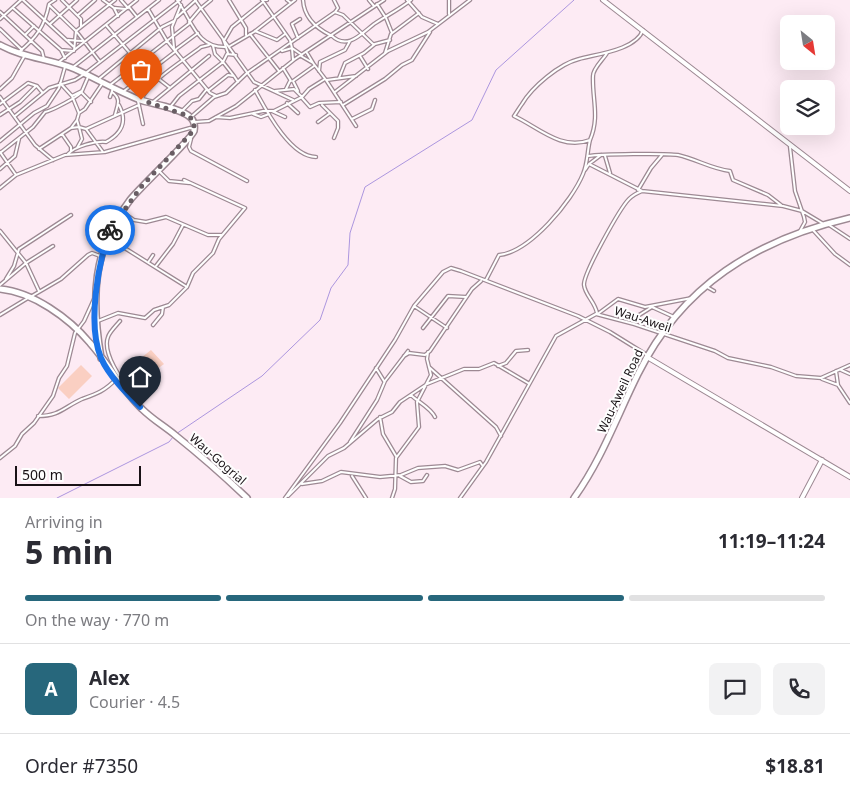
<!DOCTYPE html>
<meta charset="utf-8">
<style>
:root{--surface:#fff;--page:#f2f2f3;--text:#2b2b33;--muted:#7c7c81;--line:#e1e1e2;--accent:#27677c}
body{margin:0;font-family:"Noto Sans",sans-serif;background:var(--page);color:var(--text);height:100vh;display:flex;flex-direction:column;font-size:19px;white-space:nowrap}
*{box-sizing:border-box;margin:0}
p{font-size:16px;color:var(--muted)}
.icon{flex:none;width:28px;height:28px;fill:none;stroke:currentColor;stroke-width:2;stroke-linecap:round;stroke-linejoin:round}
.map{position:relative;height:498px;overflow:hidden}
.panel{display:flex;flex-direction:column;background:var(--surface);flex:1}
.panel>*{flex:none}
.needle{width:32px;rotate:150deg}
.fabs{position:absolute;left:780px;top:15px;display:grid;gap:10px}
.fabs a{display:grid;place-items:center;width:55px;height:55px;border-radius:8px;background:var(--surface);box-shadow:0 5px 20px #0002;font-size:25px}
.scale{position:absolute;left:15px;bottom:12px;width:126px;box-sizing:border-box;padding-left:5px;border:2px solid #191216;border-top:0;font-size:14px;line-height:18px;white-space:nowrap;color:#191216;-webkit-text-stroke:4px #fefefe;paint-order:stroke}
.pin{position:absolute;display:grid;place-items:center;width:42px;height:42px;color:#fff;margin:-51px -21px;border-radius:50% 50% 50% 0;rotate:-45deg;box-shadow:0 0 5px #0007}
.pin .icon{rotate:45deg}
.courier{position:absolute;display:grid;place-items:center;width:50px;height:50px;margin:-25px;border:4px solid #1a73e8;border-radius:50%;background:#fff;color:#222;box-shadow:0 1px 6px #0007}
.overview em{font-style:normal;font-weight:700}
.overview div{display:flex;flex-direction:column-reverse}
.overview{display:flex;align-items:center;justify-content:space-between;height:85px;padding:0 25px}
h1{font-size:32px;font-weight:700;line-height:38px}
.bar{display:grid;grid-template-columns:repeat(4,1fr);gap:8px 5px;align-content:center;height:60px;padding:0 25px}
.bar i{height:6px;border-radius:4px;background:var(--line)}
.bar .current{background:var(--accent)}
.bar p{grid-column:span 4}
.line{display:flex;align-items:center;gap:12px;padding:0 25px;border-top:1px solid var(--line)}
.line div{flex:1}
.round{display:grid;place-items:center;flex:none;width:52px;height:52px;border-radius:8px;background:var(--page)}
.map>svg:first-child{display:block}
</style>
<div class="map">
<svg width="850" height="498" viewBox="0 0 850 498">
<rect width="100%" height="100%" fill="#fdebf4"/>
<path fill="#facfc2" d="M151 350 164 364 141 381 123 372Z
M81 365 92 376 69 399 58 388Z"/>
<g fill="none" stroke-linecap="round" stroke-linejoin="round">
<path stroke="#ac96df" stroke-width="1" d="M176 434 262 376 320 320 331 288 348 265 350 233 365 187 472 120 496 70 574 0
M57 498 169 442 173 437"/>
<g stroke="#9d8993" stroke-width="4.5">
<path id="street" d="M23 0 74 47
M62 0 81 19V27
M103 0 114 8 118 16
M121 0 128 8
M177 0C192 20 196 48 226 47
M195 0 254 82 293 100
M229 0 246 28V35
M262 0 290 40 292 48 302 55
M264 0H267
M287 0 291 3
M303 0C304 17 316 28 330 35
M369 0 374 6
M407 0 422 17 438 24
M449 0V14
M377 4 386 18 392 33
M49 5 76 31 100 62
M129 7 137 17
M13 8 61 50 65 58
M115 8 125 9
M148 9 167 41 210 93 216 96
M0 12 42 51 44 59
M335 12 343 15 374 45
M78 15 95 0
M177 17 196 0
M0 19 21 0
M189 22 200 9 211 0
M50 24 77 0
M106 25 130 53
M0 29 22 50
M255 31 277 40 285 34
M250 34 279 71
M25 35 34 26
M331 35C347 51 361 34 374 24 386 16 400 9 411 0
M298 38 292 24 300 19
M223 39 228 53
M225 39 232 27 263 2
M68 40 82 41
M213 46 215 54 223 62
M230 46 254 32 295 0
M174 48 172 27 181 5
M61 50 73 51
M175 50 198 33
M74 51 76 31 115 0
M282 51 292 48 293 60
M19 52C36 38 45 26 49 4L55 0
M130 53 136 65
M307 53 313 63
M385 53 391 34 419 13
M607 53C603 60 593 68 593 76 592 99 600 117 590 140 561 151 538 127 514 116 517 112 519 108 522 104 532 87 559 64 579 59 597 54 636 50 643 30
M301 56 313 63 326 80 356 126
M360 56 368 69
M143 61 156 67
M59 62 137 0
M223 62 234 76
M72 68 159 0
M283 68 291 81
M153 69 160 80 169 87
M319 71 320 62 345 50 350 41
M87 72 180 0
M100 78 162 27 174 21
M339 78 345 63 364 53 375 44 390 40
M327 80 356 76
M60 83 72 96 79 113 77 120 79 127 86 129
M110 85 190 23
M0 89 12 78 25 55
M286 89 290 81
M209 90 228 75 234 76 238 82
M255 90C266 110 290 157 316 157
M124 91 176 51
M275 91 294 89 302 97
M298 91 293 81 314 66
M112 92C122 99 117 106 115 115
M335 92 388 51 428 32 470 0
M72 96 82 91 88 77
M0 97 35 145 53 160
M110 97 113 88
M302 98 310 107 319 103 341 102
M141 100C150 80 183 61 201 47L209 45
M138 101 143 124
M153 102 209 56
M287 103 298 113
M0 104 28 83 37 86 42 92
M322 105 338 121V128L334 138
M343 105 385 79 402 65 412 60 430 32
M171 106 179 96 223 62 227 54 236 55
M182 111 192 101 199 99 207 89
M272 111 285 117
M79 113 85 109 102 84
M253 114 261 117 269 114
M0 115 20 102 36 86
M15 116 49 88 75 80 83 75
M191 117 214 97 226 93 247 73 335 12 338 8 334 0
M216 117 230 118 263 111H274L302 97 309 89 325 79
M352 119 372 109 375 100
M195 122 209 121 236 106 295 59 384 0
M318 122 329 114
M71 128 77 120
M62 134 71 147V151
M191 139 189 147 191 151 247 181
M0 141 34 113 47 106 59 88 65 67
M790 147 795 191 804 217 805 222 800 231
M39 149 71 128 79 127 82 139 77 148
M0 152 16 175
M103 152 86 129 139 105
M0 153 33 127 45 112C51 111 80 96 81 92L91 102
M68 154C76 146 95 141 106 142 121 134 128 122 119 105
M588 156C601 154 666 153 678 155 696 159 712 169 730 171L733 180 768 195 781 205
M605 156 610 173
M589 164 601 155
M0 169 15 156 19 139
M585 170 589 164 642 191 783 206 802 211 822 223
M159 171 169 181 189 183
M0 188 16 175 65 155 105 152 190 128 194 129
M638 190 651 168 662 155
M124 213 134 220 146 222 166 217 208 235H222
M829 225 850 239
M812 229 835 254 850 265
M0 231 26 263 39 291
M110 235 115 242 187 287
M149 261 153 255
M156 266 173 244 183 225
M6 279 14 266 19 249 71 215
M486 280 499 255C530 252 572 201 583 174 588 162 587 152 590 140
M0 285 26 263 53 246
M707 287 714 291
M32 296 61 279 88 255 92 253 100 256
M414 306 447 328
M652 307 674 317
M597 313C595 302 585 295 584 285 583 274 620 208 629 199 633 195 637 193 642 191
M599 313 618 299 645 307 692 298
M0 315 28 298
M620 318 636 317 652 307
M98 321 118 313 145 318 154 310 169 305 187 287 193 273 213 253 219 239 245 208 184 180
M120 321C116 326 110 331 108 337 101 355 127 387 137 401
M153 325 162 314 163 307
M423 328 448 296 466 297
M404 356 409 353 425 355 430 351 472 289 481 281
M498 366 506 363 516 351 528 350
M429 367 496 427 501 436
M376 368 384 381
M841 370 850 374
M836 371 838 385
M822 379 838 385 850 403
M411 395C418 402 431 408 435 417
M38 416C60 416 64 407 82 399 96 394 105 391 116 379
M380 417 383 434 396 456
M350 442 377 400 385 381 408 351
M0 458 15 446 22 434 34 423 53 396 59 378 67 366 75 333 84 321 94 299
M352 476 366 498
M400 476 411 482 423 481 427 475
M302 484 322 481 341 472 380 477 401 475 418 468 445 466 458 470 480 462 482 465
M288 496 328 456 344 448 378 419 392 412 400 402 427 384 464 369H479L494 363 528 383
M285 498 340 423 395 340 414 306 443 272 451 268 461 271 578 316 610 332 647 355
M392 498 395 489 396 458 419 427 417 402 431 375 427 359 428 352
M460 498 486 462 556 336 596 314 634 324 715 351 728 358 771 367 796 376 821 378 850 365"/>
</g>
<g stroke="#9d8993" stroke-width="6">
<path id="secondary" d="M603 0 850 191
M647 357 850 477
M802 498 822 460"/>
</g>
<g stroke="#9d8993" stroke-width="8">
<path id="primary" d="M0 45C23 58 51 59 75 69 97 79 117 91 140 100 153 104 180 108 190 117 194 120 195 126 194 131 191 140 141 186 130 200 92 249 91 299 101 358
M0 289C33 292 69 318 90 343 109 364 121 389 142 409 152 419 164 426 175 435 200 455 224 476 247 498
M574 498C602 459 617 416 638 374 682 285 756 240 850 218"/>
</g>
<use href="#street" stroke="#fff" stroke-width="2"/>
<use href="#secondary" stroke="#fff" stroke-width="4"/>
<use href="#primary" stroke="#fff" stroke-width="5"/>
</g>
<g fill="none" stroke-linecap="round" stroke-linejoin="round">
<path stroke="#695e64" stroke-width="5" stroke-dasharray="0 9" d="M110 230 141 187 194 130V122L189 116 141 100"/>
<path stroke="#1a73e8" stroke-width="6" d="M110 230C98 263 87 324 101 358 109 376 127 394 140 407"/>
</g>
<g text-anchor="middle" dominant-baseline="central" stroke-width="4" stroke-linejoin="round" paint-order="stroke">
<g font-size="12" fill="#191216" stroke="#fefefe">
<text transform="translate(643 319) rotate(18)">Wau-Aweil</text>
<text transform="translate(620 391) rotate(-65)">Wau-Aweil Road</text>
<text transform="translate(218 459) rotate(41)">Wau-Gogrial</text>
</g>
</g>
</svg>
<div class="fabs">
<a><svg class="needle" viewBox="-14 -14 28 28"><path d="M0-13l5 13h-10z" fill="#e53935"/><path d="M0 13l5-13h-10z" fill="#7c7c81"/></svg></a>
<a><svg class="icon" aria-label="layers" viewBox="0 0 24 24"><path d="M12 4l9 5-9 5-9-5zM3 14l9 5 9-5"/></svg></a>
</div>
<div class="scale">500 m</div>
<div class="pin" style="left:141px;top:100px;background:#ea580c"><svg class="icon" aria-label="bag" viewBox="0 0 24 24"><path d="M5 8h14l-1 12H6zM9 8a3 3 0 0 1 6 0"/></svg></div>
<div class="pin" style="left:140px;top:407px;background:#1f2937"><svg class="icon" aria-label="home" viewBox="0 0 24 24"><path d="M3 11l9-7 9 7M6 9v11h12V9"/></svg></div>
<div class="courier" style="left:110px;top:230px"><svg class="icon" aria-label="bike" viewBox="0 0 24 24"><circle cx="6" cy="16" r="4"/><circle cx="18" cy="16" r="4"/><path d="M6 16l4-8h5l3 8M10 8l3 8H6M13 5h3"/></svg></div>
</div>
<section class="panel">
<div class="overview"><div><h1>5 min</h1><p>Arriving in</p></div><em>11:19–11:24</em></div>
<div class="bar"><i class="current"></i><i class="current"></i><i class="current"></i><i></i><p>On the way · 770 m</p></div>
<div class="line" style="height:90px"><b class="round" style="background:var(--accent);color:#fff">A</b><div><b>Alex</b><p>Courier · 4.5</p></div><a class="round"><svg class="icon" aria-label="chat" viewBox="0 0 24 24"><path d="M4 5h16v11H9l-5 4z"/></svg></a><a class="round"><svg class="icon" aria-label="phone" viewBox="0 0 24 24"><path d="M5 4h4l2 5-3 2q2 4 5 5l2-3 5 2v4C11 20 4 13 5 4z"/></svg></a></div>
<div class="line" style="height:65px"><div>Order #7350</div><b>$18.81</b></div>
</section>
